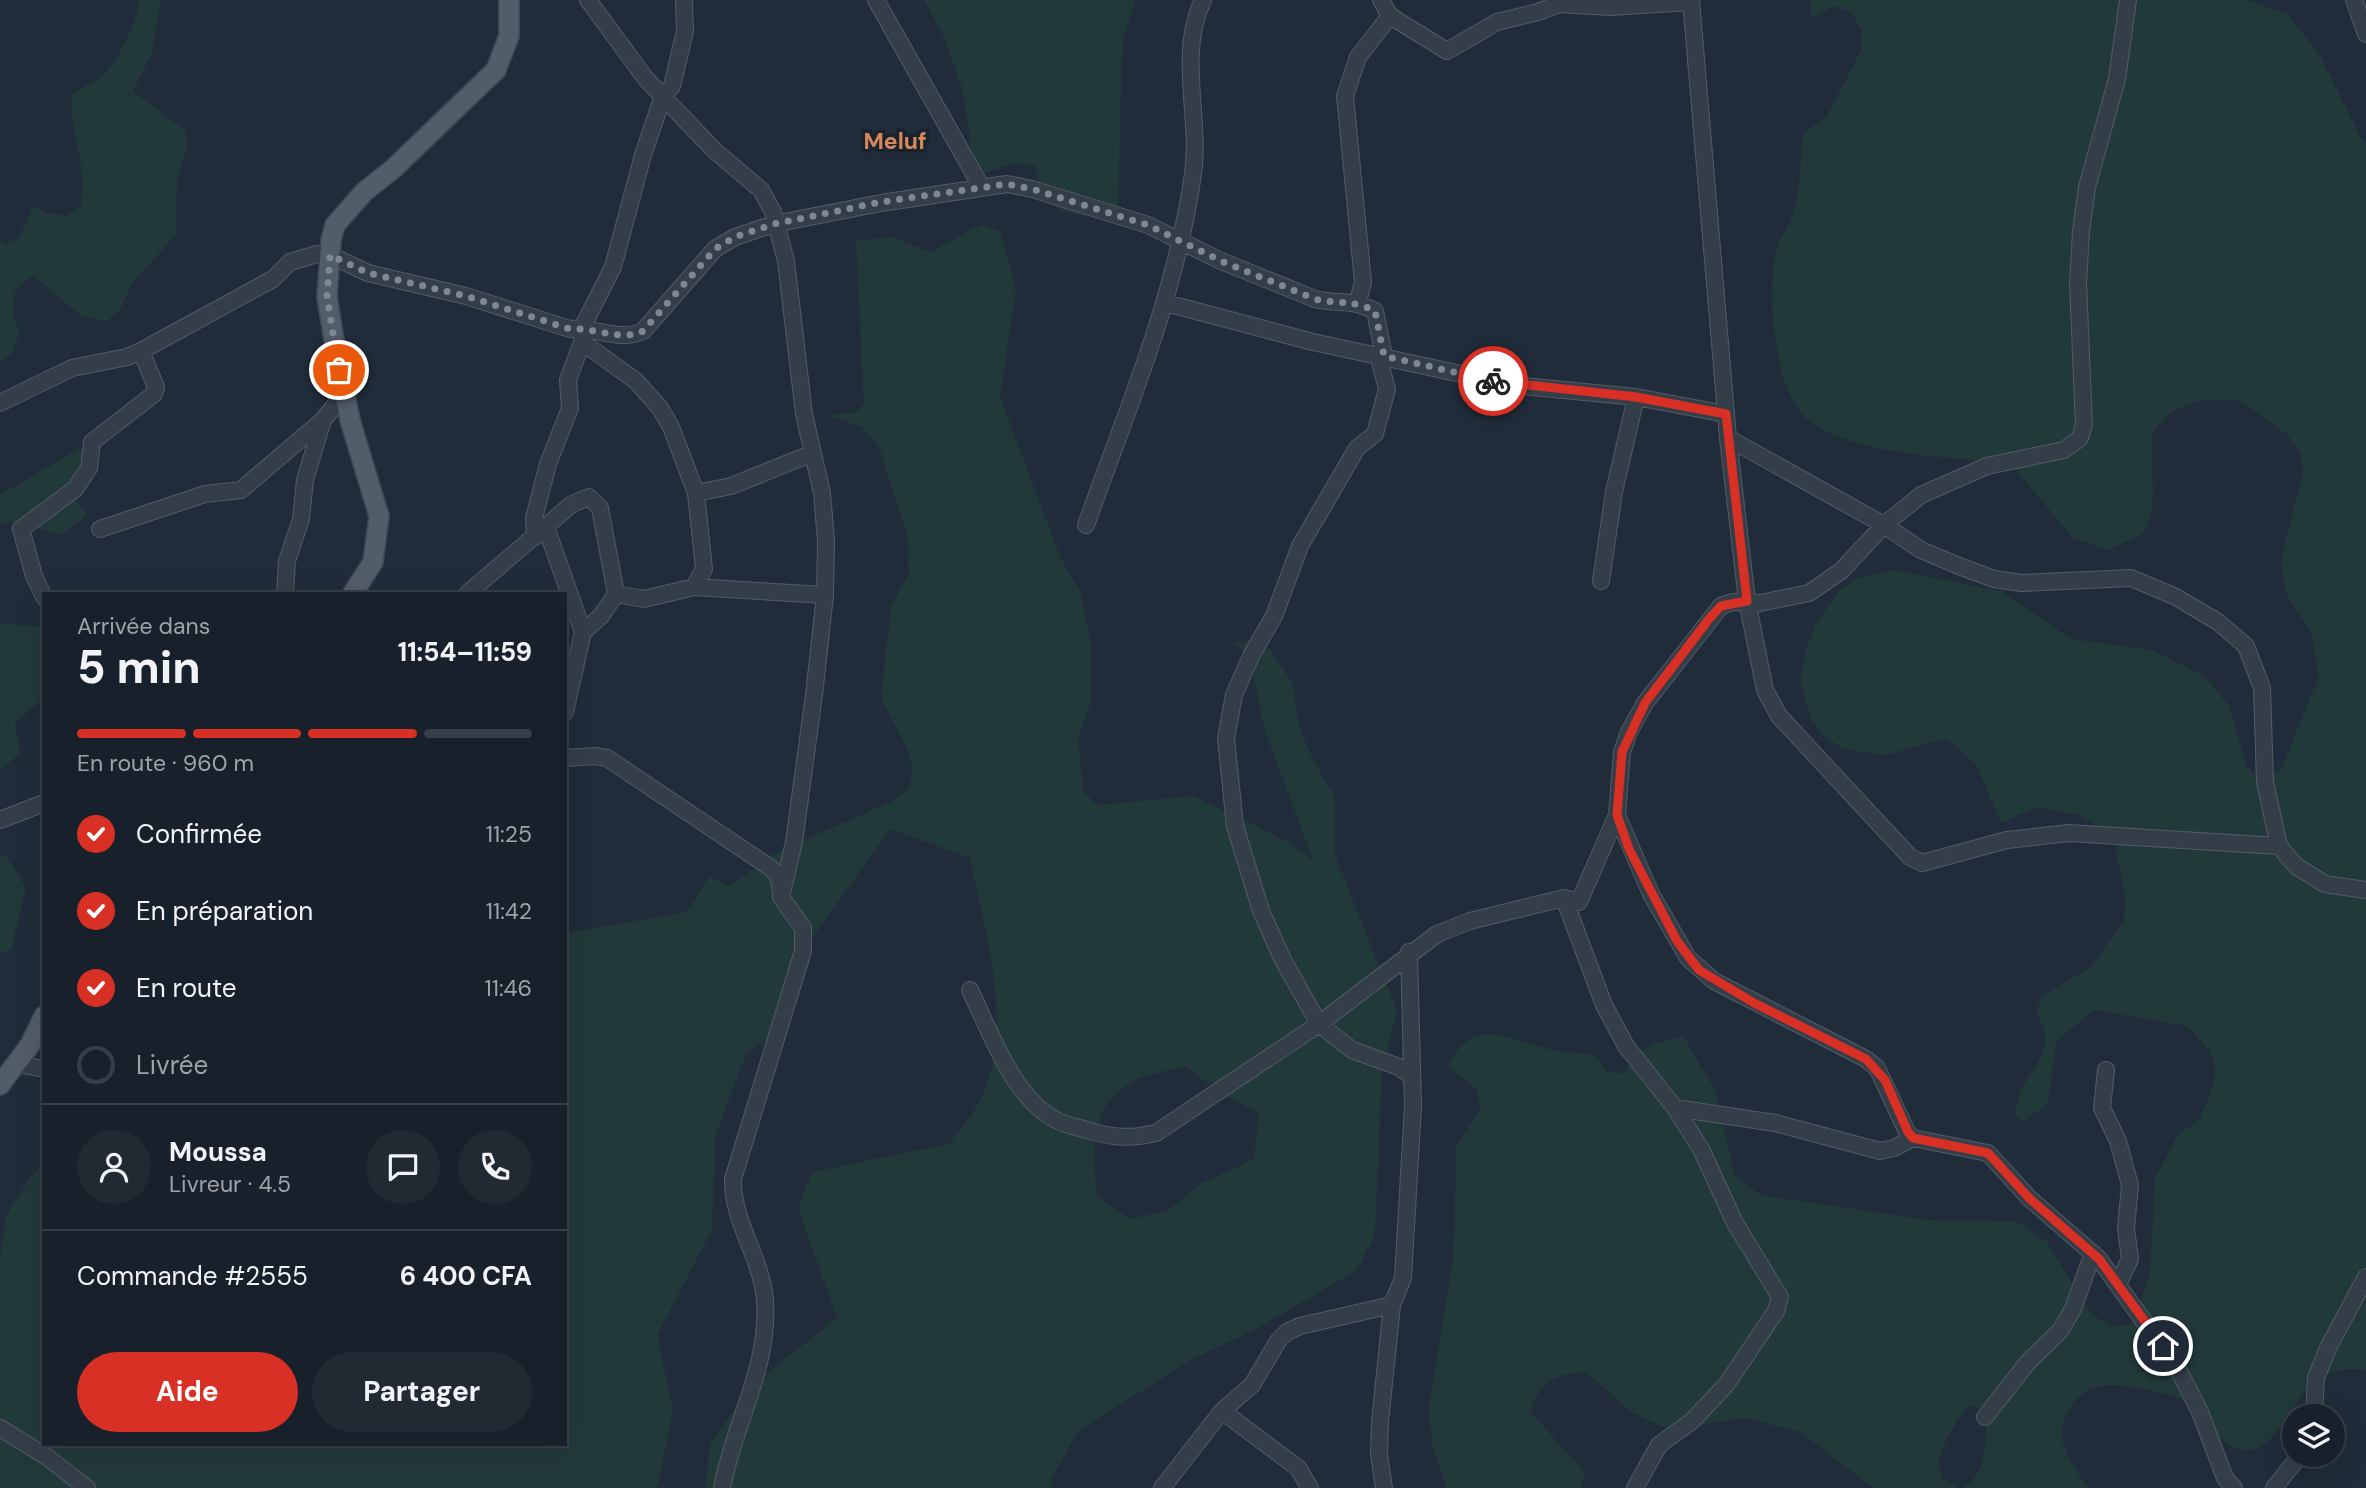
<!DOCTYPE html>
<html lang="fr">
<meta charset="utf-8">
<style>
:root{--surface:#18212b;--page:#212933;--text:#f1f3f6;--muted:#9fa3a9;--line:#363e47;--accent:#d93025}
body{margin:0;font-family:"DM Sans",sans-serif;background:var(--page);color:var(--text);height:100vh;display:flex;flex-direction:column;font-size:26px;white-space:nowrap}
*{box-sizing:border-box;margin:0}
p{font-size:23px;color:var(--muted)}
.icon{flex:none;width:38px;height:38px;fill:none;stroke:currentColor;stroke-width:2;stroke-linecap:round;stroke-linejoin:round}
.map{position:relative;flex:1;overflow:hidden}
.details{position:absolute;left:42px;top:592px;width:525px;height:854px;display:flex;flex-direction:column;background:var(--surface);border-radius:0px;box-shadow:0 7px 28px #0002,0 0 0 2px var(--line)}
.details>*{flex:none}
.fabs{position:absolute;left:2282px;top:1404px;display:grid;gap:14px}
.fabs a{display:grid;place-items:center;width:63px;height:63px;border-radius:50%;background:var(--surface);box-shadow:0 7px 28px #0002,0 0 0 2px var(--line);font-size:35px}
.pin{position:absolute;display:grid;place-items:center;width:60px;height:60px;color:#fff;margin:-30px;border:4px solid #fff;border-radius:50%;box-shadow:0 2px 7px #0007}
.courier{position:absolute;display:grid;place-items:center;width:70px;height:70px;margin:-35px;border:5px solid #d93025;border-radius:50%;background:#fff;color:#222;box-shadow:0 2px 9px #0007}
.summary em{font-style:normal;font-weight:700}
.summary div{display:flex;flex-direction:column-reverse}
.summary{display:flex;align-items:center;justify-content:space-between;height:119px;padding:0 35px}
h1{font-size:46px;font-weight:700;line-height:52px}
.bar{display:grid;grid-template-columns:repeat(4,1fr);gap:10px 7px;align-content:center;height:84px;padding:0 35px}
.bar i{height:9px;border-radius:5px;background:var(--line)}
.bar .on{background:var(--accent)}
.bar p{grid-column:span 4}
.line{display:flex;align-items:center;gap:18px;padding:0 35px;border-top:2px solid var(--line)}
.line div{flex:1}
.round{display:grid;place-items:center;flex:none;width:74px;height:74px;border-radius:37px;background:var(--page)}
ol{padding:0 35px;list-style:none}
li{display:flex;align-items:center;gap:21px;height:77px}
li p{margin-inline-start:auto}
li .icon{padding:7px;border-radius:50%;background:var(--accent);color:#fff;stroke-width:4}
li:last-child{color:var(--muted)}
li i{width:38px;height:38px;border:4px solid var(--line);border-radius:50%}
.primary-button{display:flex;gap:14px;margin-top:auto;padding:14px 35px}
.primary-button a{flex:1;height:80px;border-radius:42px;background:var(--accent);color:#fff;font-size:28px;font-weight:700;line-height:80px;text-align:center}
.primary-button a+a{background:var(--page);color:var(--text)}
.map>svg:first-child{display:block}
</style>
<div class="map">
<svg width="2366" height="1488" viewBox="0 0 2366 1488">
<rect width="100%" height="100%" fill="#202c39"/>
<path fill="#22393a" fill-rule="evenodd" d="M139 0H161L151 55 133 91 186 131V149L177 181 176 235 133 282 121 308 106 322 81 316 34 276C8 288 9 308 20 332L12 353 0 363V240L5 244 19 238 33 206 47 213 67 216 81 205C88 161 69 137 72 95 81 87 90 84 100 78 116 66 139 19 139 0Z
M924 0H1136L1122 42 1118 225 1113 220 1063 212 1042 198 1035 166 1014 163 985 173 972 153 963 91 945 39Z
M1809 0H2248L2287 14 2318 52 2361 138 2366 142V1370C2289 1358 2295 1447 2246 1450 2221 1451 2211 1418 2195 1406 2181 1394 2131 1386 2112 1385 2085 1384 2060 1408 2062 1436 2063 1454 2078 1474 2089 1488H1960C1987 1481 1991 1428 1980 1408L1971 1406 1963 1411 1946 1441 1938 1460 1942 1478 1959 1488H1873L1800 1432 1745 1418 1668 1429 1633 1413 1586 1372C1553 1374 1541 1381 1530 1412L1585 1472 1581 1488H1447L1432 1443 1429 1407 1454 1252 1456 1146 1480 1109 1477 1089 1448 1066C1473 1012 1514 1042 1557 1051 1569 1053 1583 1053 1595 1055L1606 1072 1625 1073C1632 1050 1662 1039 1684 1037L1716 1092 1734 1174 1760 1195 1929 1220 2016 1221 2047 1242 2089 1311 2109 1327 2132 1324 2150 1274 2155 1178 2177 1136 2199 1120 2210 1095 2216 1071 2210 1051 2187 1026 2094 1010 2057 1041 2047 1104 2023 1122 2015 1116C2017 1109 2017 1101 2020 1094 2033 1063 2059 1048 2036 1013L2042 996 2091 967 2124 920 2126 902 2113 833 2078 815 2036 807 2001 823 1976 764 1947 739 1885 755 1844 749 1824 736 1812 720 1800 681 1808 643 1816 624 1839 591 1857 578 1894 570 2001 591 2071 639 2151 650 2204 676 2230 707 2246 766 2261 778 2280 772 2319 676 2311 632 2290 601 2283 580 2281 560 2303 473 2301 455 2288 435 2241 401 2202 400 2181 407 2165 417 2152 434 2153 496 2151 516 2143 534 2108 550 2073 538 2010 463C1954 457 1853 456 1808 420 1789 403 1781 372 1777 348 1771 316 1770 284 1776 252 1779 238 1789 227 1793 213 1801 189 1800 159 1803 134L1827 116 1861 50 1862 31 1852 13 1835 6 1812 18Z
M982 224 1000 232 1016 288 1000 397 1061 559 1080 591 1091 644V702L1078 737 1083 791 1097 805 1193 796 1283 839 1313 860 1265 731 1249 654 1232 643 1250 640 1269 648 1293 684 1299 726 1314 762 1335 797V855L1397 1011 1382 1068 1375 1234 1357 1270 1260 1327 1189 1361 1078 1431 1051 1480 1053 1488H705L710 1444 752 1385 837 1318 798 1208 812 1172 949 1144C959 1130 972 1116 980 1100 1016 1026 985 934 970 858L890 829 803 951 776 1032 746 1054 715 1137 712 1230 657 1335 673 1410 658 1485 654 1488H0V1260L6 1216 29 1179 44 1163V1444H565V933L687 912 709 877 729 886 781 850 891 802 908 789 913 770 908 751 881 698 891 607 909 573 907 534 878 444 862 427 827 415 855 413 864 404 856 241 892 237 930 252ZM1186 1067 1222 1094 1259 1113 1254 1159 1200 1184 1169 1210 1131 1219 1097 1197C1089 1115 1099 1080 1186 1067Z
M80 448 86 466 67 487 87 515 62 535 10 521 0 525V495Z
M0 623 44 627V698L15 722 20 753 0 771Z
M6 855 26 888 11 949 0 954V857Z"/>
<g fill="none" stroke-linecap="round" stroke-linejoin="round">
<g stroke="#525c67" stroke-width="18">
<path id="minor" d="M588 0 646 79 715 151 761 190 773 212 786 261 804 414 822 493 826 541 825 595 814 695 794 842 781 897 803 928V951L733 1179C732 1222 762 1258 765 1301 770 1366 733 1426 722 1488
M876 0 982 188
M1381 0 1390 16 1447 51 1497 22 1538 12 1559 4 1610 7 1690 2
M1691 0 1728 438 1747 601 1765 690 1779 716 1910 857 1922 863 2007 840 2069 833 2279 846
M2128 0 2117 79 2087 187 2081 232 2078 282 2084 425 2080 438 2064 450 1987 466 1921 495 1884 525 1841 571 1809 593 1760 603 1732 602 1721 606 1645 703 1629 732 1622 752 1617 815 1651 894 1688 958 1714 981 1866 1059 1877 1068 1907 1132 1913 1138 1988 1153 2029 1198 2099 1259 2177 1367 2200 1412 2225 1478 2234 1488
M2354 0 2366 34
M1358 302 1363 282 1345 96 1358 57 1390 16
M1166 303 1313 342 1512 385 1636 397 1726 414
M582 342 636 381 660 408 671 427 696 493 704 569 694 587
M1378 355 1387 389 1375 434 1357 448 1300 546 1274 616 1252 654 1234 695 1226 738 1235 826 1261 911 1283 960 1319 1024 1352 1050 1399 1067 1411 1076
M0 403 72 368 127 357 141 351 273 279 290 262 317 254 330 255 368 273 466 296 570 329C595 327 620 342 643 331L715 249 735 237 774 224 881 203 1007 184 1032 189 1148 225 1221 261 1315 299C1341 305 1349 298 1375 311L1384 356
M1728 438 1884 525 1921 550 1959 566 1994 579 2022 583 2131 578 2176 597 2218 622 2246 646 2262 688 2265 782 2279 846 2296 866 2325 884 2366 890
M696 493 731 486 813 453
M1086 525C1127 410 1176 296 1193 174 1201 117 1177 54 1203 0
M546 527 583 632
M100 529 205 494 241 490 323 420 344 394
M535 537 534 518 548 464 570 408 568 380 582 342V328L613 267 643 155 663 96 672 86 685 31 684 0
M1601 581 1614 492 1636 397
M285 593 287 561 301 519 305 480 322 423
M468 593 572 504 589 497 600 508 616 594 601 616 583 632 565 712
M616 594 644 599 694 587 825 595
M44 597 34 576 21 529 75 489 89 468 92 442 154 394 156 387 141 351
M565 758 595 756 607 758 771 868 779 878 781 893
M0 820 44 803
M1564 898 1604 1005 1626 1046 1675 1108 1701 1149 1735 1223 1780 1297 1776 1311 1726 1385 1692 1421 1659 1445 1635 1488
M970 990C990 1031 1013 1098 1056 1120 1065 1125 1077 1127 1087 1130 1113 1138 1130 1139 1156 1133L1319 1024 1437 934 1470 921 1564 898 1579 902 1617 815
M18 1064 44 1069
M2106 1070 2102 1108 2118 1141 2130 1185 2126 1228 2130 1259 2118 1284
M1675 1108 1775 1123 1880 1151 1894 1148 1913 1138
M1222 1411 1298 1468 1310 1488
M2314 1416 2316 1378 2328 1348 2366 1277
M1985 1417 2028 1362 2060 1331 2073 1309 2093 1253
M0 1428 47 1457 87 1488
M1162 1488 1222 1411 1252 1385 1278 1341 1287 1332 1300 1326 1392 1305
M1384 1488 1379 1454 1380 1422 1392 1305 1403 1278 1413 1106 1409 952
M2274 1488 2301 1454"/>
</g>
<g stroke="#3d4753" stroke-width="22">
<path id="major" d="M353 593 373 562 379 516 350 420 335 346 327 297 331 240 335 225 364 192 393 169 496 70 509 36V0
M0 1085 30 1045 44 1016"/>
</g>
<use href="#minor" stroke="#343e49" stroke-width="16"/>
<use href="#major" stroke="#525d6a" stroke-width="19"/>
</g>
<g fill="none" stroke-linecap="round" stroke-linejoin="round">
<path stroke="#7d8895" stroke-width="7" stroke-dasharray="0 12.6" d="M339 370 327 297 330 255 368 273 466 296 570 329C595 327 620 342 643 331L715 249 735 237 774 224 881 202 1007 184 1032 189 1148 225 1221 261 1315 299C1339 305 1351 299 1375 311L1384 356 1493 381"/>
<path stroke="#d93025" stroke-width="9" d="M1493 381 1636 397 1726 414 1747 601 1721 606 1709 619 1645 703 1622 752 1617 815 1629 849 1677 941 1699 970 1754 1003 1866 1059 1885 1080 1908 1132 1913 1138 1988 1153 2029 1198 2099 1259 2163 1346"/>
</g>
<g text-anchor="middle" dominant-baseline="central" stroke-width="7" stroke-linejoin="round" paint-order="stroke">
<g font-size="23" font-weight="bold" fill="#d6885a" stroke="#19232e">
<text x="895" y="141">Meluf</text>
</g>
</g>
</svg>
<div class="fabs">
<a><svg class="icon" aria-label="layers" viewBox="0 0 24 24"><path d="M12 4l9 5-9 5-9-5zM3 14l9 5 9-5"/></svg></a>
</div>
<div class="pin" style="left:339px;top:370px;background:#ea580c"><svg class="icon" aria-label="bag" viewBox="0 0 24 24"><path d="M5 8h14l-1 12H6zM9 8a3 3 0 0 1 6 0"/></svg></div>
<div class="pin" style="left:2163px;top:1346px;background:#1f2937"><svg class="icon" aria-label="home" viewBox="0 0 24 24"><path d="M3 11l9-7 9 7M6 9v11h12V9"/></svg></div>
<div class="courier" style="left:1493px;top:381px"><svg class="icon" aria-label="bike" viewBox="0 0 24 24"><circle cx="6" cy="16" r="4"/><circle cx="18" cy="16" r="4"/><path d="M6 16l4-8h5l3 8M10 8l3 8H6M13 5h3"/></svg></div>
<section class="details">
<div class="summary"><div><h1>5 min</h1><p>Arrivée dans</p></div><em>11:54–11:59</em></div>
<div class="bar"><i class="on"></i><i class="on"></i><i class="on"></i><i></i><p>En route · 960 m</p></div>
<ol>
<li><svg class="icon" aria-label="check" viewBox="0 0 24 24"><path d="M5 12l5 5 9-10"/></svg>Confirmée<p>11:25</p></li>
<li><svg class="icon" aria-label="check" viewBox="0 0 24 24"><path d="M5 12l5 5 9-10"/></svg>En préparation<p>11:42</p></li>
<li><svg class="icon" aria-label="check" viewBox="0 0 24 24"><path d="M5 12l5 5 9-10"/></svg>En route<p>11:46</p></li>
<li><i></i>Livrée</li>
</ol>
<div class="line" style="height:126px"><a class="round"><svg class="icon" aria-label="person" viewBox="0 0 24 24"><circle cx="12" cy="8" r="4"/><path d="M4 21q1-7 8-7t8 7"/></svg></a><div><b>Moussa</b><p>Livreur · 4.5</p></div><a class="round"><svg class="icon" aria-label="chat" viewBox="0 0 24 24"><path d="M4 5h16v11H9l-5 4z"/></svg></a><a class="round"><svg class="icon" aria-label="phone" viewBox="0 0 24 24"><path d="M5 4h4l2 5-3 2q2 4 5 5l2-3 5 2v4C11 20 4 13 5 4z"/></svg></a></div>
<div class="line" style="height:91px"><div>Commande #2555</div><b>6 400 CFA</b></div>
<div class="primary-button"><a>Aide</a><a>Partager</a></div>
</section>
</div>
